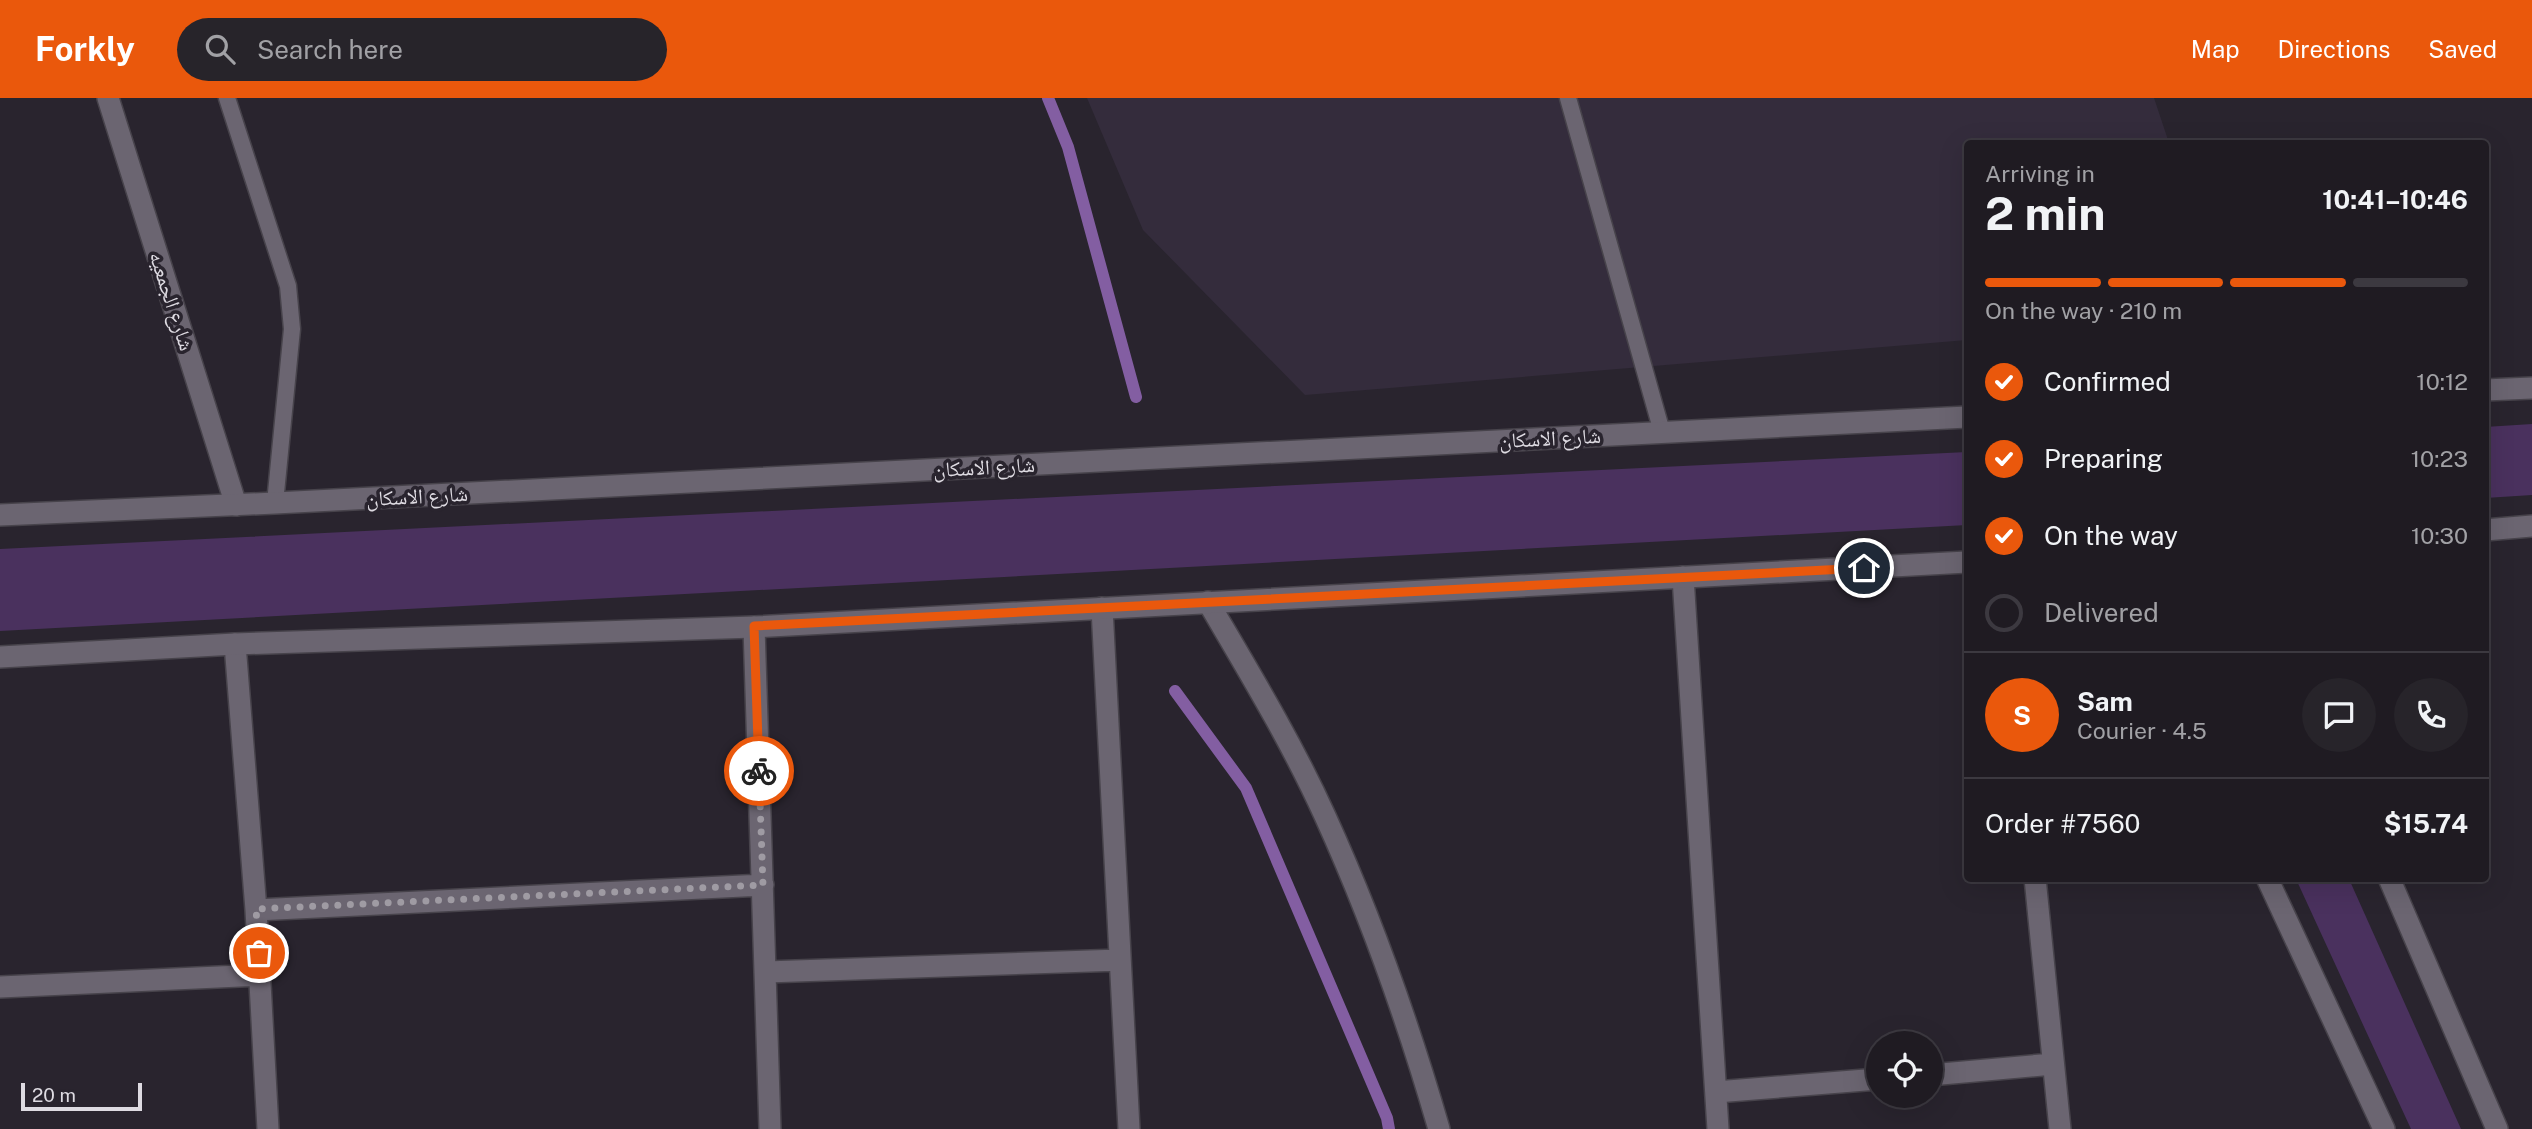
<!DOCTYPE html>
<meta charset="utf-8">
<style>
:root{--surface:#1f1b22;--page:#27242a;--text:#f1f3f6;--muted:#a1a1a5;--line:#3c3940;--accent:#ea580c}
body{margin:0;font-family:"Public Sans","Noto Naskh Arabic",sans-serif;background:var(--page);color:var(--text);height:100vh;display:flex;flex-direction:column;font-size:26px;white-space:nowrap}
*{box-sizing:border-box;margin:0}
p{font-size:23px;color:var(--muted)}
.icon{flex:none;width:38px;height:38px;fill:none;stroke:currentColor;stroke-width:2;stroke-linecap:round;stroke-linejoin:round}
.map{position:relative;flex:1;overflow:hidden}
.side{position:absolute;left:1964px;top:42px;width:525px;height:742px;display:flex;flex-direction:column;background:var(--surface);border-radius:7px;box-shadow:0 7px 28px #0002,0 0 0 2px var(--line)}
.side>*{flex:none}
.fabs{position:absolute;left:1866px;top:933px;display:grid;gap:14px}
.fabs a{display:grid;place-items:center;width:77px;height:77px;border-radius:50%;background:var(--surface);box-shadow:0 7px 28px #0002,0 0 0 2px var(--line);font-size:35px}
.scale{position:absolute;left:21px;bottom:18px;width:121px;box-sizing:border-box;padding-left:7px;border:4px solid #dedbe2;border-top:0;font-size:19px;line-height:24px;white-space:nowrap;color:#dedbe2;-webkit-text-stroke:5px #29242e;paint-order:stroke}
.pin{position:absolute;display:grid;place-items:center;width:60px;height:60px;color:#fff;margin:-30px;border:4px solid #fff;border-radius:50%;box-shadow:0 2px 7px #0007}
.courier{position:absolute;display:grid;place-items:center;width:70px;height:70px;margin:-35px;border:5px solid #ea580c;border-radius:50%;background:#fff;color:#222;box-shadow:0 2px 9px #0007}
.headline em{font-style:normal;font-weight:700}
.headline div{display:flex;flex-direction:column-reverse}
.headline{display:flex;align-items:center;justify-content:space-between;height:119px;padding:0 21px}
h1{font-size:46px;font-weight:700;line-height:52px}
.bar{display:grid;grid-template-columns:repeat(4,1fr);gap:10px 7px;align-content:center;height:84px;padding:0 21px}
.bar i{height:9px;border-radius:5px;background:var(--line)}
.bar .current{background:var(--accent)}
.bar p{grid-column:span 4}
.line{display:flex;align-items:center;gap:18px;padding:0 21px;border-top:2px solid var(--line)}
.line div{flex:1}
.round{display:grid;place-items:center;flex:none;width:74px;height:74px;border-radius:37px;background:var(--page)}
ol{padding:0 21px;list-style:none}
li{display:flex;align-items:center;gap:21px;height:77px}
li p{margin-inline-start:auto}
li .icon{padding:7px;border-radius:50%;background:var(--accent);color:#fff;stroke-width:4}
li:last-child{color:var(--muted)}
li i{width:38px;height:38px;border:4px solid var(--line);border-radius:50%}
header{display:flex;align-items:center;gap:42px;box-sizing:border-box;height:98px;padding:0 35px;background:var(--accent);color:#fff}
header strong{font-size:33px}
nav{display:flex;gap:38px;margin-inline-start:auto;font-size:24px}
.search{width:490px;height:63px;background:var(--page);display:flex;align-items:center;gap:18px;box-sizing:border-box;padding:0 24px;border-radius:38px;color:var(--muted);font-size:26px}
.map>svg:first-child{display:block}
</style>
<header>
<strong>Forkly</strong>
<div class="search"><svg class="icon" aria-label="search" viewBox="0 0 24 24"><circle cx="10" cy="10" r="6"/><path d="M15 15l6 6"/></svg>Search here</div>
<nav><a>Map</a><a>Directions</a><a>Saved</a></nav>
</header>
<div class="map">
<svg width="2532" height="1031" viewBox="0 0 2532 1031">
<rect width="100%" height="100%" fill="#29242e"/>
<path fill="#342c3c" d="M1087 0H2154L2169 45 1967 46V242L1305 297 1143 132Z"/>
<path fill="#4a315e" d="M2532 326V397L2485 400V329Z
M1967 354V427L0 533V451Z
M2296 781H2349L2461 1031H2411Z"/>
<g fill="none" stroke-linecap="round" stroke-linejoin="round">
<path stroke="#835ea2" stroke-width="12" d="M1048 0 1068 49 1136 299
M1175 593 1246 690 1387 1020 1389 1031"/>
<g stroke="#47434b" stroke-width="19">
<path id="lane" d="M227 0 288 188 292 231 275 405
M1568 0 1662 334"/>
</g>
<g stroke="#47434b" stroke-width="24">
<path id="street" d="M108 0 236 407
M1683 479 1718 1031
M1208 504C1249 574 1291 643 1325 718 1371 819 1408 924 1439 1031
M1102 510 1129 1031
M754 529 770 1031
M235 546 256 812 268 1031
M2035 780 2060 1031
M256 812 763 787
M766 874 1120 862
M0 889 260 877
M1930 977 2053 966
M1716 994 1878 981"/>
</g>
<g stroke="#47434b" stroke-width="24">
<path id="secondary" d="M2485 292 2532 290
M0 417 275 405 1967 319
M2485 432 2532 428
M0 559 235 546 754 529 1967 464
M2267 780 2384 1031
M2389 780 2497 1031"/>
</g>
<use href="#lane" stroke="#6b6571" stroke-width="16"/>
<use href="#street" stroke="#6b6571" stroke-width="21"/>
<use href="#secondary" stroke="#6b6571" stroke-width="21"/>
</g>
<g fill="none" stroke-linecap="round" stroke-linejoin="round">
<path stroke="#9f9ba3" stroke-width="7" stroke-dasharray="0 12.6" d="M259 855 256 811 763 787 759 673"/>
<path stroke="#ea580c" stroke-width="9" d="M759 673 754 528 1864 470"/>
</g>
<g text-anchor="middle" dominant-baseline="central" stroke-width="7" stroke-linejoin="round" paint-order="stroke">
<g font-size="21" fill="#dedbe2" stroke="#29242e">
<text transform="translate(172 203) rotate(72)">شارع الجمعيه</text>
<text transform="translate(1550 340) rotate(-3)">شارع الاسكان</text>
<text transform="translate(984 369) rotate(-3)">شارع الاسكان</text>
<text transform="translate(417 398) rotate(-3)">شارع الاسكان</text>
</g>
</g>
</svg>
<div class="fabs">
<a><svg class="icon" aria-label="locate" viewBox="0 0 24 24"><circle cx="12" cy="12" r="6"/><path d="M12 2v4M12 18v4M2 12h4M18 12h4"/></svg></a>
</div>
<div class="scale">20 m</div>
<div class="pin" style="left:259px;top:855px;background:#ea580c"><svg class="icon" aria-label="bag" viewBox="0 0 24 24"><path d="M5 8h14l-1 12H6zM9 8a3 3 0 0 1 6 0"/></svg></div>
<div class="pin" style="left:1864px;top:470px;background:#1f2937"><svg class="icon" aria-label="home" viewBox="0 0 24 24"><path d="M3 11l9-7 9 7M6 9v11h12V9"/></svg></div>
<div class="courier" style="left:759px;top:673px"><svg class="icon" aria-label="bike" viewBox="0 0 24 24"><circle cx="6" cy="16" r="4"/><circle cx="18" cy="16" r="4"/><path d="M6 16l4-8h5l3 8M10 8l3 8H6M13 5h3"/></svg></div>
<section class="side">
<div class="headline"><div><h1>2 min</h1><p>Arriving in</p></div><em>10:41–10:46</em></div>
<div class="bar"><i class="current"></i><i class="current"></i><i class="current"></i><i></i><p>On the way · 210 m</p></div>
<ol>
<li><svg class="icon" aria-label="check" viewBox="0 0 24 24"><path d="M5 12l5 5 9-10"/></svg>Confirmed<p>10:12</p></li>
<li><svg class="icon" aria-label="check" viewBox="0 0 24 24"><path d="M5 12l5 5 9-10"/></svg>Preparing<p>10:23</p></li>
<li><svg class="icon" aria-label="check" viewBox="0 0 24 24"><path d="M5 12l5 5 9-10"/></svg>On the way<p>10:30</p></li>
<li><i></i>Delivered</li>
</ol>
<div class="line" style="height:126px"><b class="round" style="background:var(--accent);color:#fff">S</b><div><b>Sam</b><p>Courier · 4.5</p></div><a class="round"><svg class="icon" aria-label="chat" viewBox="0 0 24 24"><path d="M4 5h16v11H9l-5 4z"/></svg></a><a class="round"><svg class="icon" aria-label="phone" viewBox="0 0 24 24"><path d="M5 4h4l2 5-3 2q2 4 5 5l2-3 5 2v4C11 20 4 13 5 4z"/></svg></a></div>
<div class="line" style="height:91px"><div>Order #7560</div><b>$15.74</b></div>
</section>
</div>
